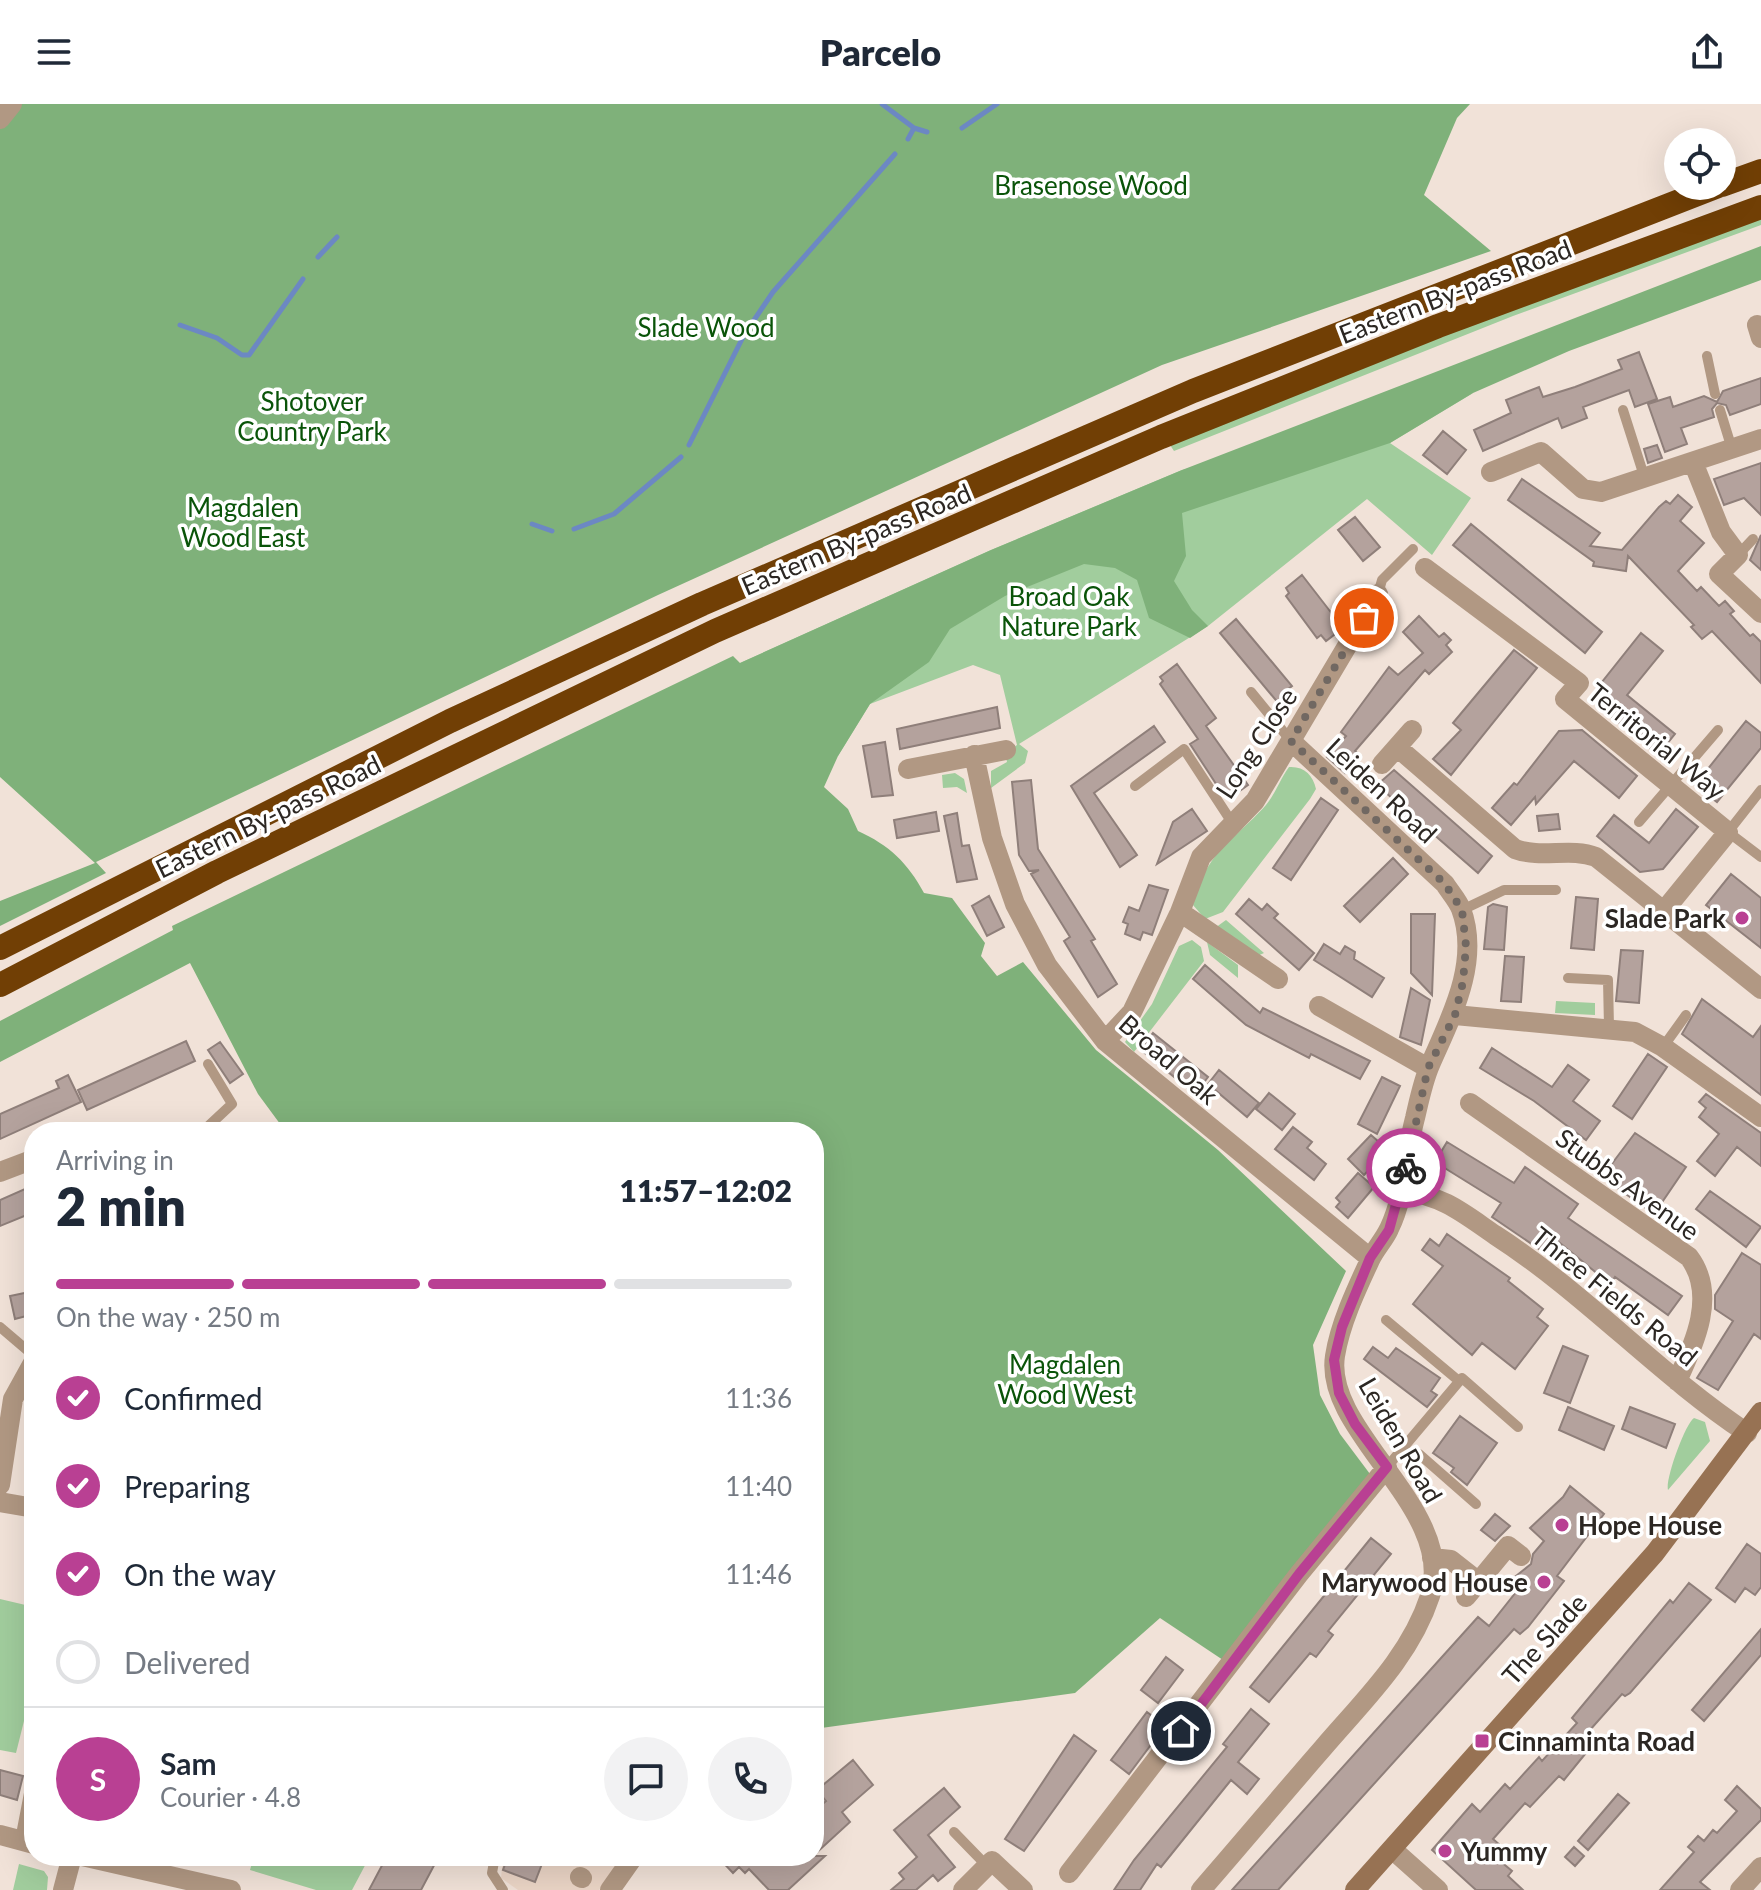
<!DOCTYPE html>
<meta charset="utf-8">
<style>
:root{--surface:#fff;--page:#f2f2f3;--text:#1f2937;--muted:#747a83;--line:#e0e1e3;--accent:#b94093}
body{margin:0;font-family:Lato,sans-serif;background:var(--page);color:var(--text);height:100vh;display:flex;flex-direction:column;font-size:30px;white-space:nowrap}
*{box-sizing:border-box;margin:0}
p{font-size:26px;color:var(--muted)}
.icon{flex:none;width:44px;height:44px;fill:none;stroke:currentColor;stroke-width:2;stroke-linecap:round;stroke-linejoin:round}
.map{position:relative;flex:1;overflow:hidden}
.details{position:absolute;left:24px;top:1018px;width:800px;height:744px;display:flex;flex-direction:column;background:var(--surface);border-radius:32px;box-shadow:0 8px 32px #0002}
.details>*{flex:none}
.fabs{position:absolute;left:1664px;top:24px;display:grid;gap:16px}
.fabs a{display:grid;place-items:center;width:72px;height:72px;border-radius:50%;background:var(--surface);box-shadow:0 8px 32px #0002;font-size:40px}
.pin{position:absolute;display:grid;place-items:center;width:68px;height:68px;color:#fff;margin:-34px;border:4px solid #fff;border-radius:50%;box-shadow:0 2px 8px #0007}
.courier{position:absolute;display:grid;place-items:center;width:80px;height:80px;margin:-40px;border:6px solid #b94093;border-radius:50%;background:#fff;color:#222;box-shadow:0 2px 10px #0007}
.overview em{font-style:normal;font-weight:800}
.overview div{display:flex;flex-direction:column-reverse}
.overview{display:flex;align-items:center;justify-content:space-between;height:136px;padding:0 32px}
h1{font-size:52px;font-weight:800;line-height:60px}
.bar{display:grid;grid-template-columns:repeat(4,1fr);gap:12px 8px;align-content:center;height:96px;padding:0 32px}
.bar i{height:10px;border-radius:6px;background:var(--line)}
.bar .selected{background:var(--accent)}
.bar p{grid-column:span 4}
.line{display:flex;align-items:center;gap:20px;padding:0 32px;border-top:2px solid var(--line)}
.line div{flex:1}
.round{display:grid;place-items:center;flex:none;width:84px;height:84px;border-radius:42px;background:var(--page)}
ol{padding:0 32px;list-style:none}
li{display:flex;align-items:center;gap:24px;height:88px}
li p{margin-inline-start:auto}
li .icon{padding:8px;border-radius:50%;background:var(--accent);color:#fff;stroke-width:4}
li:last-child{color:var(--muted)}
li i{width:44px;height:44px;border:4px solid var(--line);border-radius:50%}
header{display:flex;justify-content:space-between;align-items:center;height:104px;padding:0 32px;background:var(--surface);font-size:36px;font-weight:800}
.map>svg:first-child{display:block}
</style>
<header><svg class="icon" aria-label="menu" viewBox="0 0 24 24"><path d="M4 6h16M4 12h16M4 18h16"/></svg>Parcelo<svg class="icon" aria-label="share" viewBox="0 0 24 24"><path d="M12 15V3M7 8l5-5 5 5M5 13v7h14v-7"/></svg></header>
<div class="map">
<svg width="1761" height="1786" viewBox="0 0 1761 1786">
<rect width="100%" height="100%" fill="#f1e2d8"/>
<path fill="#ebd5c6" d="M503 1752H624L599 1786H518L501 1774Z"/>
<path fill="#a1cd9d" d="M1761 115V121L1513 212 1174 347 1170 341 1456 227Z
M1473 289 1390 339 1471 394 1432 451 1367 395 1208 522 1019 640 1028 647 1025 659 991 684V667L1007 658 1005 649 1017 641 1000 571 973 561 870 600 838 652 740 559 991 446 1182 366Z
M1289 663C1304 662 1313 671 1316 685L1310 695 1223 808 1205 815 1193 801C1209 743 1230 741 1266 701 1276 689 1280 675 1289 663Z
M955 669 964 675 967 689 957 683 943 684 942 671Z
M1226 816 1264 849 1255 853 1215 824Z
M1192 836 1201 843 1204 857 1134 948 1125 938 1152 900 1179 842Z
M1207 838 1238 861V874L1210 851Z
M1556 897 1595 899V911L1555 909Z
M1694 1314 1705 1318 1710 1337 1668 1386C1665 1376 1685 1320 1694 1314Z
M0 1495 34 1503V1593H30L16 1649 0 1646Z
M254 1752H370L352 1786H316L250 1766Z
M19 1760 44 1767 48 1773 47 1786H13Z"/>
<path fill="#7fb17a" d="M4 0H1470L1457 14 1424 91 1491 147 1162 261 658 491 96 758 106 769 0 822V797L95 759 0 673V5Z
M1761 142V176L1569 247 1473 289 1390 339 1182 409 1186 452 1174 477 1192 506 1208 522 1190 534 1149 514 1137 476 1115 464 1084 460 1005 492 950 525 929 558 870 600 838 652 824 683 848 705 858 727C889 741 908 759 924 789L952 794 985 839 981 852 997 872 1023 858 1096 946 1218 1046 1346 1167 1313 1241 1320 1291 1340 1330 1373 1374 1223 1556 1160 1514 1075 1589 814 1625V1028H286L258 990 190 859 0 958V917L173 826 172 822 733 552 740 559 991 446 1182 366Z"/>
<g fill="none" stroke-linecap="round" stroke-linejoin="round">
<path stroke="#6c88c3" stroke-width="5" d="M882 0 914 24 927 28
M962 24 997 0
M908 35 914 24
M318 153 337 133
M180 221 217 234 242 251H249L303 175
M689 341 744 231 773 188 895 50
M532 420 552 427
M574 425 614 410 681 353"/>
</g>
<path fill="#b4a29d" stroke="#8f7f7a" stroke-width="2" d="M1639 248 1657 295 1635 303 1629 286 1583 303 1587 314 1562 324 1558 314 1483 347 1474 326 1511 309 1506 296 1539 283 1543 293 1575 283 1622 265 1618 256Z
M1761 274V300L1730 311 1726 301 1717 299 1712 305 1714 313 1681 324 1687 340 1665 348 1648 300 1670 293 1673 303 1704 292 1717 298 1723 287Z
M1443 327 1466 346 1447 370 1423 351Z
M1657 341 1662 354 1648 359 1644 345Z
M1761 359V411L1744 394 1724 401 1714 375Z
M1522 375 1600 429 1590 442 1622 446 1659 403 1666 397 1670 400 1678 391 1692 403 1680 417 1704 439 1678 467 1697 487 1701 483 1719 502 1725 497 1734 507 1730 510 1750 532 1753 530 1761 538V579L1712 527 1702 535 1691 523 1694 521 1628 452 1626 467 1593 462 1594 458 1508 396Z
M1355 413 1380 443 1363 457 1338 426Z
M1471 420 1602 528 1585 549 1453 441Z
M1761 431V466L1750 456Z
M1302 471 1343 524 1326 537 1321 531 1317 534 1286 492 1289 489 1286 484Z
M1419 512 1439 533 1444 529 1451 536 1446 541 1452 548 1429 570 1425 566 1355 647 1361 652 1345 669 1327 653 1346 632 1341 628 1389 563 1398 571 1423 549 1403 528Z
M1236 515 1292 582 1287 586 1290 592 1279 600 1220 529Z
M1641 529 1663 547 1627 591 1675 630 1658 651 1602 605 1598 583Z
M1514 546 1537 564 1451 671 1433 655 1461 626 1453 619Z
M1177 560 1216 614 1206 622 1248 681 1231 693 1226 686 1222 689 1190 640 1198 635 1160 580 1163 577 1160 573Z
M997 603 1000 624 900 645 897 625Z
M1746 617 1761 629V644L1717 698 1695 681Z
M1154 622 1165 638 1094 689 1137 751 1120 763 1071 682Z
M1582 626 1637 672 1619 694 1574 657 1536 700 1535 693 1511 721 1492 704 1514 679 1517 681 1559 627Z
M885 638 893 691 872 693 863 642Z
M1394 666 1492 752 1478 769 1377 681Z
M1031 676 1038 745 1095 835 1091 837 1117 880 1098 893 1064 837 1070 833 1031 770 1039 766 1029 767 1019 751 1012 678Z
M1321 694 1338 706 1291 776 1273 764Z
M1192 705 1207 727 1157 760 1173 718Z
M1676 705 1698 723 1663 765 1640 768 1597 732 1614 711 1649 739Z
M936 708 939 727 897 734 894 716Z
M957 709 962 742 969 741 977 775 957 778 944 712Z
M1558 710 1560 725 1539 727 1537 712Z
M1393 754 1408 770 1360 818 1344 802Z
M1731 770 1761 794V844L1706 801Z
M1149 781 1168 786 1152 831 1143 828 1140 836 1125 830 1128 820 1123 818 1129 803 1139 807Z
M989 792 1004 823 987 832 972 802Z
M1576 793 1598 795 1594 846 1571 844Z
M1249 795 1262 806 1267 800 1278 810 1274 814 1314 849 1299 866 1236 810Z
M1493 800 1507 803 1504 846 1484 845 1488 803Z
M1411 810H1435L1432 891 1411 869Z
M1324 840 1340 850 1345 842 1355 848 1354 855 1384 874 1372 893 1314 856Z
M1621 846 1643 847 1639 899 1616 897Z
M1505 852 1524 853 1521 898 1501 897Z
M1205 861 1260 909 1263 904 1370 957 1360 975 1311 950 1309 954 1246 921 1193 875Z
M1411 884 1430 896 1421 941 1400 933Z
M1702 895 1753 933 1761 922V991L1682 930Z
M1153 929 1208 973 1195 990 1140 945Z
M186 937 195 957 87 1006 78 986Z
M220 938 243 970 230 979 208 946Z
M1492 944 1552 983 1568 961 1589 976 1573 997 1600 1017 1586 1036 1534 997 1480 964Z
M1648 950 1667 963 1632 1015 1613 1002Z
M1219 966 1259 999 1247 1013 1208 980Z
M68 971 81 998 0 1035V1010L59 984 56 977Z
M1382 973 1400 982 1377 1030 1358 1020Z
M1269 989 1295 1010 1282 1026 1256 1005Z
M1706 990 1761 1029V1062L1737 1043 1715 1072 1697 1057 1719 1030 1699 1013 1706 1004 1699 998Z
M1293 1023 1312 1038 1307 1044 1326 1060 1314 1076 1275 1045Z
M1635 1029 1686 1063 1654 1110 1602 1073Z
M1371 1031 1388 1046 1364 1071 1348 1055Z
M1447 1038 1514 1079 1525 1063 1578 1100 1568 1114 1682 1192 1668 1211 1615 1173 1610 1180 1555 1135 1545 1149 1492 1113 1501 1099 1435 1058Z
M1358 1069 1374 1083 1348 1114 1336 1103 1340 1098 1336 1094Z
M34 1081V1108L0 1122V1096Z
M1710 1087 1761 1123 1746 1143 1696 1105Z
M1447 1130 1510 1174 1508 1177 1543 1205 1537 1213 1548 1222 1515 1265 1482 1239 1472 1251 1413 1200 1443 1162 1422 1146 1430 1135 1439 1142Z
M1742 1149 1761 1161V1235L1754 1230 1718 1286 1697 1274 1733 1217 1715 1205V1191Z
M34 1187V1210L15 1215 10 1192Z
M1563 1242 1588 1252 1570 1299 1544 1289Z
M1373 1243 1388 1254 1396 1244 1440 1274 1431 1287 1437 1291 1427 1303 1364 1255Z
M1568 1303 1614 1322 1604 1346 1559 1326Z
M1630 1303 1675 1320 1666 1344 1622 1325Z
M1460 1312 1497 1339 1467 1381 1451 1368 1454 1364 1433 1349Z
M1570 1382 1604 1410 1557 1472 1564 1477 1528 1523 1520 1530 1514 1525 1278 1786H1232L1478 1513 1489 1522 1524 1478 1516 1472 1531 1460 1533 1450 1544 1437 1530 1424 1563 1393Z
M1495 1410 1510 1422 1495 1437 1481 1426Z
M1371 1434 1391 1450 1328 1527 1333 1531 1316 1553 1310 1549 1269 1598 1250 1583Z
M1747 1440 1761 1450V1483L1755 1491 1745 1484 1735 1498 1716 1484Z
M1689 1479 1711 1496 1630 1589 1625 1592 1622 1590 1581 1636 1590 1644 1564 1676 1559 1672 1530 1703 1525 1699 1493 1735 1508 1748 1500 1757 1512 1767 1508 1772 1523 1786H1476L1432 1746 1472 1700 1480 1708 1505 1680 1510 1685 1539 1653 1542 1657 1577 1619 1572 1614 1670 1496 1673 1499Z
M1761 1525V1551L1704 1617 1692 1606Z
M1166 1553 1183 1566 1158 1599 1141 1586Z
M1251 1605 1269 1620 1238 1658 1259 1675 1247 1690 1231 1676 1161 1763 1157 1760 1140 1786H1114L1134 1756 1227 1643 1223 1640Z
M1147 1608 1165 1622 1129 1670 1111 1656Z
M1074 1631 1096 1647 1024 1747 1005 1735Z
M853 1656 873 1681 842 1708 850 1718 814 1751V1707L826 1697 817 1686Z
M0 1666 23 1672 17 1696 0 1691Z
M1737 1682 1761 1705V1716L1700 1778 1710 1786H1660L1694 1748 1688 1743 1698 1732 1704 1737 1713 1726 1717 1729 1737 1707 1725 1696Z
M944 1684 960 1703 928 1731 955 1763 938 1777 933 1771 916 1786H891L904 1775 899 1769 917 1753 894 1726Z
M1618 1690 1629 1699 1588 1746 1578 1737Z
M1574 1743 1584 1752 1575 1762 1565 1753Z
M387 1752H439L421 1786H369Z
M508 1752H545L535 1778 503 1766Z
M717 1752H825L788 1786H769L749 1765 745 1769 739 1763 733 1769Z"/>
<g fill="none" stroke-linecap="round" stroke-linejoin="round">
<path stroke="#b19883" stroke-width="10" d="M1707 252 1715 290
M1623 306 1645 375
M1720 306 1732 345
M1738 451 1753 435
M1378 490 1382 476 1413 445
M1251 588 1291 637
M1135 682 1184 645 1233 720
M1761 686 1728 728 1761 753
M1639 718 1718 626
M1462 806 1504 786H1556
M1568 874 1608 876 1609 923
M1663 943 1686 911
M202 1028 232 1000 208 960
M1386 1216 1459 1277
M0 1223 34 1252
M1401 1347 1419 1350 1476 1400
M1387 1363 1462 1274 1518 1323
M954 1728 987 1762
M20 1736 34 1663
M495 1752 492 1769 503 1786"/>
<path stroke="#b19883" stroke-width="20" d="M0 15 12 0
M1757 221 1761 234
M1693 358 1721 428 1738 451 1719 470 1761 509
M1491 368 1541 348 1583 385 1601 388 1761 335
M1425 464 1579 579 1565 595 1728 728 1663 808
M1397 643 1515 745C1542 755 1570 743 1596 753L1761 885
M974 651 992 734 1015 800 1047 861 1105 937 1370 1154
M1382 660 1412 626
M908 665 1006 646
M1180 808 1278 875
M1319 902 1428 964
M1455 911 1635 928 1663 943 1761 1013
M1105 937 1132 908 1180 808 1201 753 1255 697 1378 490
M1470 999 1689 1153C1717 1190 1695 1239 1677 1277
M0 1068 34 1055
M1403 1086C1446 1094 1460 1107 1495 1131 1585 1189 1658 1270 1747 1329
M0 1381 13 1295 34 1257
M0 1398 34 1404
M1432 1454 1451 1456 1479 1478
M1466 1493 1508 1442 1521 1452
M0 1731 34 1740
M1392 1745 1438 1786
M82 1752 231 1786
M1069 1769 1299 1470 1387 1363
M580 1773 582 1774
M63 1786 72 1752
M610 1786 634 1752
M963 1786 992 1757 1023 1786
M1201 1786C1242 1739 1282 1691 1323 1644 1364 1596 1410 1553 1430 1492 1458 1406 1323 1328 1335 1252 1340 1220 1356 1186 1370 1156 1375 1145 1384 1136 1389 1125 1406 1090 1405 1051 1415 1014 1419 997 1423 977 1430 961 1450 915 1481 858 1461 805 1458 797 1450 788 1445 780L1291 637
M1740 1786 1761 1763"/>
<path stroke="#977253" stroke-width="20" d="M1355 1786 1655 1449 1761 1308"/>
<path stroke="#713f05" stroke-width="24" d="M1722 81 1761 67
M0 844 450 617 702 500 1193 287 1718 82
M0 881 217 768 715 527 1161 333 1438 222 1761 103"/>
</g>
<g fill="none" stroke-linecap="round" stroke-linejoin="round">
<path stroke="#716862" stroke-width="8" stroke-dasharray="0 14.4" d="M1364 514 1291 637 1445 780 1462 806 1466 842 1463 878 1455 911 1428 964 1406 1064"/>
<path stroke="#b94093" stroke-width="10" d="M1181 1627 1299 1470 1387 1363 1355 1320 1339 1289 1334 1256 1342 1223 1370 1154 1389 1126 1406 1064"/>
</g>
<g fill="#b94093" stroke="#fff" stroke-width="3">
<circle cx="1742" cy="814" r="8"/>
<circle cx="1562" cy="1421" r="8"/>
<circle cx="1544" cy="1478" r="8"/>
<rect x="1474" y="1629" width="16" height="16" rx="4"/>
<circle cx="1445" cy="1747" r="8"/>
</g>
<g text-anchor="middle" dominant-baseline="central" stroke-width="7" stroke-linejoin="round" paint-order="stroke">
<g font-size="26" fill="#0a5409" stroke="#fff">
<text x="1091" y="81">Brasenose Wood</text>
<text x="706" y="223">Slade Wood</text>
<text x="312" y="297">Shotover<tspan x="312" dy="30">Country Park</tspan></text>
<text x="243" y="403">Magdalen<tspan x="243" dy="30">Wood East</tspan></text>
<text x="1069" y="492">Broad Oak<tspan x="1069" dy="30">Nature Park</tspan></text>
<text x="1065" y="1260">Magdalen<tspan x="1065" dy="30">Wood West</tspan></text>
</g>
<g font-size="26" fill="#2c2723" stroke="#fff">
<text transform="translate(1455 187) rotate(-21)">Eastern By-pass Road</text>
<text transform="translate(856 435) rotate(-23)">Eastern By-pass Road</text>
<text transform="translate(1657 637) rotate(39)">Territorial Way</text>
<text transform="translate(1256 639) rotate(-57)">Long Close</text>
<text transform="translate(1382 686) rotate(43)">Leiden Road</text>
<text transform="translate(268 712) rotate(-26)">Eastern By-pass Road</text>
<text transform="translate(1169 955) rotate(41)">Broad Oak</text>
<text transform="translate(1628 1080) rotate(36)">Stubbs Avenue</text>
<text transform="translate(1615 1192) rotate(39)">Three Fields Road</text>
<text transform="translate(1401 1336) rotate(60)">Leiden Road</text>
<text transform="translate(1544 1535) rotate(-48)">The Slade</text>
</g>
<g font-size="26" font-weight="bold" fill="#2c2723" stroke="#fff" text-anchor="start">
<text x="1726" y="814" text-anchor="end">Slade Park</text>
<text x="1578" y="1421">Hope House</text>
<text x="1528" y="1478" text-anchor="end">Marywood House</text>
<text x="1498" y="1637">Cinnaminta Road</text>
<text x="1461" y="1747">Yummy</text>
</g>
</g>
</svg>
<div class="fabs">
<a><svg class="icon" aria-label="locate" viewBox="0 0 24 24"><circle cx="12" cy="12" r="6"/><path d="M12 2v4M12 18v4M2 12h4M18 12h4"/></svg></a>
</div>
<div class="pin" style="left:1364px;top:514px;background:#ea580c"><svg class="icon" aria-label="bag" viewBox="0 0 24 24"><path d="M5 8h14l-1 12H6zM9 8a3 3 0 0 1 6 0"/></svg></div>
<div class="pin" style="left:1181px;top:1627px;background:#1f2937"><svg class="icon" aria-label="home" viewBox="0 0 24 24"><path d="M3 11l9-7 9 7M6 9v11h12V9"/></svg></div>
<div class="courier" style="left:1406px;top:1064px"><svg class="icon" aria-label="bike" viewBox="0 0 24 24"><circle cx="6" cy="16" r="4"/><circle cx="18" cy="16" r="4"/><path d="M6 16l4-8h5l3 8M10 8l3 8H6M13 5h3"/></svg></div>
<section class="details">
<div class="overview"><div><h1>2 min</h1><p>Arriving in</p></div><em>11:57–12:02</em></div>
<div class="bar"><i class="selected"></i><i class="selected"></i><i class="selected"></i><i></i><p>On the way · 250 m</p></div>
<ol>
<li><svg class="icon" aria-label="check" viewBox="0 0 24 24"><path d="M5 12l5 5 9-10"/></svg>Confirmed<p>11:36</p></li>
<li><svg class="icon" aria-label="check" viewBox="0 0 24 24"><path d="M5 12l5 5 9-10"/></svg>Preparing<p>11:40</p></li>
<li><svg class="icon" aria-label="check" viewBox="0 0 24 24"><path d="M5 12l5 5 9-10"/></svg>On the way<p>11:46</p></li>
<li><i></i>Delivered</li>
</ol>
<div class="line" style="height:144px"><b class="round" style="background:var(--accent);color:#fff">S</b><div><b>Sam</b><p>Courier · 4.8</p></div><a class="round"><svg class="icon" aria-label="chat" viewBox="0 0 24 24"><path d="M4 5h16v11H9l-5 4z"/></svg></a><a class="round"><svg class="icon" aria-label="phone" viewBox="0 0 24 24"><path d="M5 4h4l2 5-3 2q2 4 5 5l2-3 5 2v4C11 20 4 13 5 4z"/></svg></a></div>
</section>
</div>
